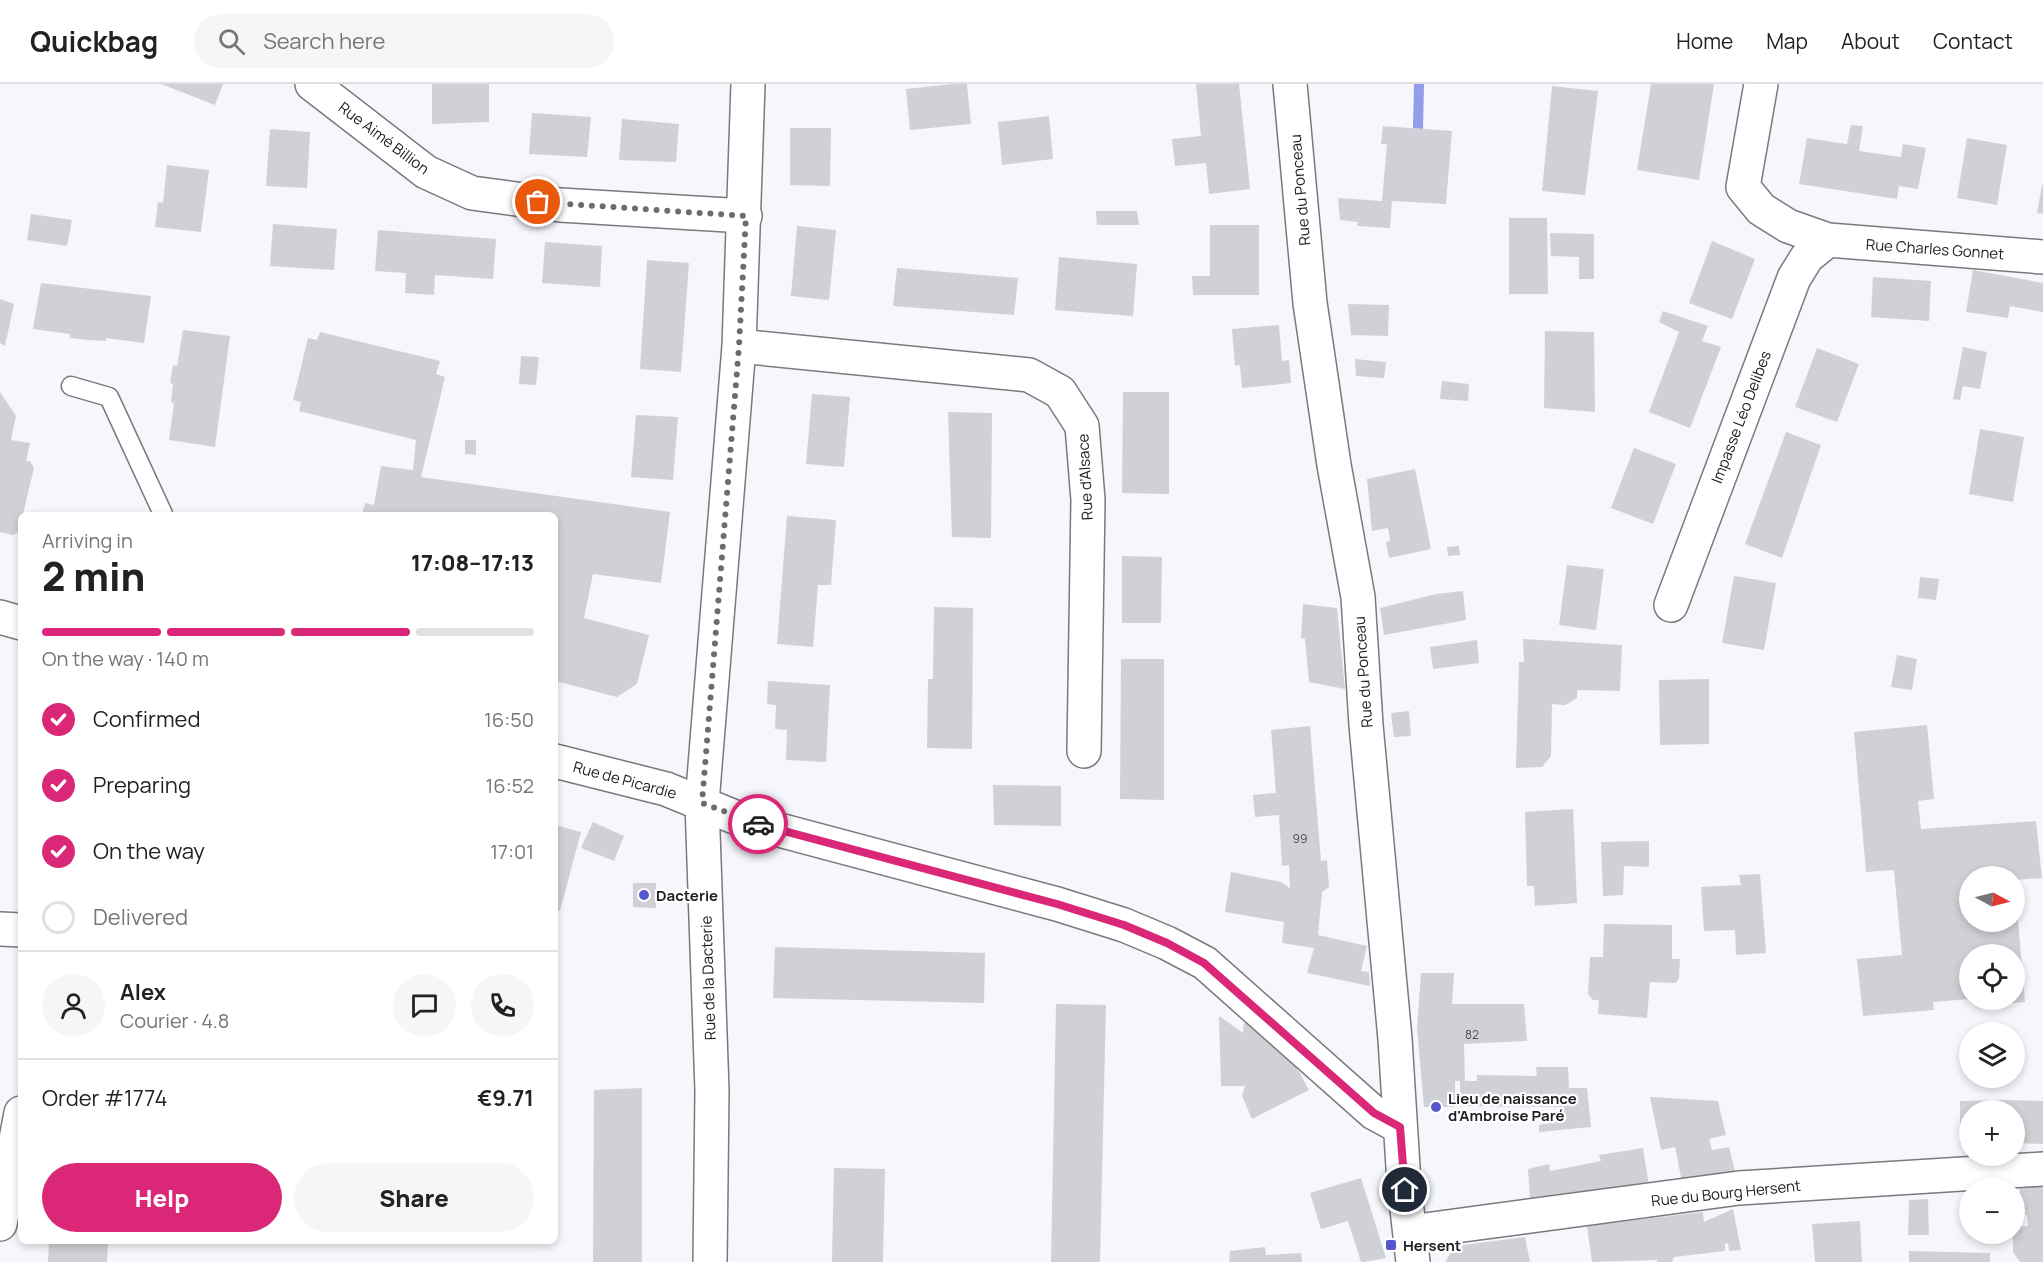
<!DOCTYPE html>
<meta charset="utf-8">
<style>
:root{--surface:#fff;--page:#f6f6f6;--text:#222;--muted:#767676;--line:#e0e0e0;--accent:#db2777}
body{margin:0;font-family:Manrope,sans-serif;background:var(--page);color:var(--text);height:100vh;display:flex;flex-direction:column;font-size:22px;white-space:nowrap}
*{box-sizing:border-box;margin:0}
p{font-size:20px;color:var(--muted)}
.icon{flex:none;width:33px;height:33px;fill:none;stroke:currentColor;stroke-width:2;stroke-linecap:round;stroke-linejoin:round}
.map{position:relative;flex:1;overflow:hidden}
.drawer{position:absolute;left:18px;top:428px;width:540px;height:732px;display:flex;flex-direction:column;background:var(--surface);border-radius:9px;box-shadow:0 3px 9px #0003}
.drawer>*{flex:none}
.needle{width:39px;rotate:97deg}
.fabs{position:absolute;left:1959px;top:782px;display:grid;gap:12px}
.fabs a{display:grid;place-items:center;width:66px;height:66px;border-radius:50%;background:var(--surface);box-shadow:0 3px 9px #0003;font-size:30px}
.pin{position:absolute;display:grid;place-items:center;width:51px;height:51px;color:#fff;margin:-26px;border:3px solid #fff;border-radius:50%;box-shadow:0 2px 6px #0007}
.courier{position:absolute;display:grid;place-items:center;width:60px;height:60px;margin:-30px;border:4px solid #db2777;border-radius:50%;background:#fff;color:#222;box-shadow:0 2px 8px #0007}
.summary em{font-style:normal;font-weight:800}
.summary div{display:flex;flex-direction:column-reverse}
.summary{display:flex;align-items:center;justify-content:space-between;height:102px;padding:0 24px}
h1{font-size:39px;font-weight:800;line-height:45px}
.bar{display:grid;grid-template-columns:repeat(4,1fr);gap:9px 6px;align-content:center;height:72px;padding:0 24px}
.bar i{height:8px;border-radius:4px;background:var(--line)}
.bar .on{background:var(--accent)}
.bar p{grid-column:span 4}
.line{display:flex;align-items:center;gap:15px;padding:0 24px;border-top:2px solid var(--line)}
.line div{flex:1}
.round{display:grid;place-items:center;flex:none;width:63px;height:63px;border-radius:32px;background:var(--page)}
ol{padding:0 24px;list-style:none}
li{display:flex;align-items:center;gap:18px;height:66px}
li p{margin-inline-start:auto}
li .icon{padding:6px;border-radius:50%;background:var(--accent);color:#fff;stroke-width:4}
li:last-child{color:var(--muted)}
li i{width:33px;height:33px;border:3px solid var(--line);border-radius:50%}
.cta{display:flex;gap:12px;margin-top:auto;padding:12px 24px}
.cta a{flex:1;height:69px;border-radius:36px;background:var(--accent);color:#fff;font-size:24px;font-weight:800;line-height:69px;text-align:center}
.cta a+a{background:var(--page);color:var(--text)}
header{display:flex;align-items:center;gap:36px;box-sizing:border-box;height:84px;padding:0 30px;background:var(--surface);border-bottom:2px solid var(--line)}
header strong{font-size:28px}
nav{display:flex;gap:33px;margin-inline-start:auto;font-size:21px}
.search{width:420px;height:54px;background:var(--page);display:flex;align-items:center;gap:15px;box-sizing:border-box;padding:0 21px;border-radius:33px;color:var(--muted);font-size:22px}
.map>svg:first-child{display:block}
</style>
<header>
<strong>Quickbag</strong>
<div class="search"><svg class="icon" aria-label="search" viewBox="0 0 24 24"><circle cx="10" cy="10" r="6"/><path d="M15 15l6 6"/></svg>Search here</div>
<nav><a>Home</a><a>Map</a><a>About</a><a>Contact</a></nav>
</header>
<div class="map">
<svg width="2043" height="1178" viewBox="0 0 2043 1178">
<rect width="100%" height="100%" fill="#f6f7fc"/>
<path fill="#939de9" d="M1414 0H1424L1423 45 1413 44Z"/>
<path fill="#d0d1d6" d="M161 0H223L215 21Z
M432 0H489V38L432 40Z
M953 0H967L971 40 910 46 906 5Z
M1196 0H1239L1250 105 1209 110 1206 79 1175 82 1172 55 1201 52Z
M1651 0H1714L1699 96 1637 86Z
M1552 2 1598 7 1585 111 1542 107Z
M532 29 591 33 587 73 529 70Z
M1049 32 1053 75 1002 81 998 38Z
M622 35 679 40 676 78 619 76Z
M1851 41 1863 42 1859 67 1901 73 1903 60 1926 64 1918 105 1899 102 1897 115 1799 100 1807 54 1847 60Z
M1383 42 1452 47 1446 120 1392 117 1390 144 1357 142 1358 138 1340 136 1338 114 1382 117 1387 60H1381Z
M790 44H831L830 102 790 101Z
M270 45 310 48 307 104 266 102Z
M1967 54 2007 61 1997 121 1957 114Z
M167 81 209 86 201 148 155 143 158 118 163 119Z
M2042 101H2043V130L2037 129Z
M1096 127H1137L1139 141H1097Z
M31 130 72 136 67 162 27 156Z
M1509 134H1547L1548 210H1509Z
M273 140 337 145 334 186 270 182Z
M1210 141H1259V211H1193L1192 192H1210Z
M797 142 836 146 829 216 791 212Z
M378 146 496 155 493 195 435 191 434 211 405 209 406 189 375 187Z
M1550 149 1594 150V195H1579V173L1551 172Z
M1712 157 1755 175 1732 235 1689 219Z
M545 158 602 162 600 203 542 199Z
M1059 173 1137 180 1133 232 1055 226Z
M647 176 689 179 681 288 640 285Z
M897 184 1018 194 1014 231 893 222Z
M1973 186 2043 199V228L2010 222 2008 234 1966 228Z
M1873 193 1931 197 1929 237 1871 233Z
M41 199 151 212 144 259 106 254V257L88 256 70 254V250L33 245Z
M0 215 14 220 5 262 0 259Z
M1348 220 1389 221 1388 252 1351 251Z
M1663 227 1708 242 1702 257 1721 263 1690 344 1649 328 1679 248 1659 238Z
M1279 241 1282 277 1289 276 1291 299 1242 304 1240 281 1235 282 1232 245Z
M183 246 230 252 215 363 169 356 174 319 171 318 173 300 170 299 173 281 177 282Z
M1545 247 1594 248 1595 328 1544 324Z
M320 248 440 277 436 290 445 293 421 393 670 428 661 499 593 490 584 534 649 551 637 600 617 613 555 597V430H362L365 419 374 421 381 382 413 386 416 356 299 327 301 318 293 316 308 254 317 256Z
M1963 263 1987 268 1980 305 1963 302 1960 316 1953 315Z
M1817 264 1859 280 1837 338 1795 323Z
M521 272 539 273 536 301 519 300Z
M1355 275 1386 278 1384 294 1356 292Z
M1442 297 1469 300 1468 317 1440 315Z
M0 308 16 332 11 356 30 359 26 377H30L34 384 23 430H21L20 447 13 451 0 448Z
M1123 308H1169V410L1122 409Z
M812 310 850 313 844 383 806 380Z
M948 328 992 329 991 454 952 453Z
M636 331 678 333 673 396 631 393Z
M1980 345 2024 353 2013 418 1969 410Z
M1786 348 1821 361 1782 474 1745 460Z
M465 356H476V371L465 370Z
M1634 364 1676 380 1653 440 1611 424Z
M1415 385 1431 465 1389 474 1386 458 1390 457 1388 444 1372 447 1367 395Z
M787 432 836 436 831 501H818L813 563 777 560Z
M1459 462 1460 471 1448 472 1447 463Z
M1122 472 1162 473 1161 539H1122Z
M1567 481 1604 485 1596 546 1559 541Z
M1734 492 1776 499 1764 566 1722 559Z
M1920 493 1939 495 1936 516 1918 514Z
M1463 507 1466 536 1384 551 1380 524 1436 510Z
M1303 520 1337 524 1345 605 1309 598 1305 555 1301 554Z
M934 523 973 524 972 665 927 664 928 595H933Z
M1523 555 1622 561 1620 607 1577 606V614L1565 621 1552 620 1551 672 1542 683 1516 684 1519 578H1524Z
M1477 556 1479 579 1433 585 1430 563Z
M1897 571 1917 575 1912 606 1891 603Z
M1121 575H1164V716L1120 715Z
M1709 595V660L1660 661 1659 596Z
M768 597 830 601 826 678 786 676 787 646 775 645 776 621 767 620Z
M1409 627 1411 652 1394 653 1391 629Z
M1927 641 1934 715 1918 717 1921 745 2036 737 2042 794 2014 796V792H1970V837H2014L2016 813 2025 918 1977 922 1976 915H2014V870H1970V915L1933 918 1934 926 1863 932 1857 875 1902 871 1894 786 1866 788 1854 648Z
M1310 642 1321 777 1327 776 1329 803 1322 808 1318 851 1367 862 1361 887 1369 888 1370 902 1307 889 1314 864 1282 859 1284 838 1225 828 1231 788 1281 798 1290 804 1289 781 1282 782 1279 731 1255 733 1253 711 1276 709 1271 646Z
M993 701 1061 702V742L994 741Z
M1573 725 1577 819 1535 822 1534 802H1527L1525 728Z
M593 738 624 752 614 777 581 764Z
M555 741 581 748 560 827 555 826Z
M1649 757V783L1624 782 1623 811 1603 812 1601 758Z
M1760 790 1766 869 1736 871 1735 846 1704 847 1701 803 1741 801 1739 791Z
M633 799H656V824L633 823Z
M1604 840 1672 841V875H1680L1679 894 1676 899 1650 898 1647 934 1598 930 1599 916H1593L1588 910 1590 873H1603Z
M775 863 985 869 984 919 773 914Z
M1421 889H1454L1452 920H1524L1527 957 1464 960 1465 997H1477V991L1537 992 1536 983H1568L1569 1004H1587L1591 1043 1539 1048V1041L1563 1037V1023L1460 1022V997H1455V1023H1424L1417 944Z
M1056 920 1106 921 1100 1178H1051Z
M1219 932 1243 949 1244 939H1250L1292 975 1309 1006 1252 1035 1242 1012 1245 1002H1221Z
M642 1004V1178H593L594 1006Z
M1650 1013 1718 1017 1726 1051 1709 1055 1712 1066 1729 1063 1736 1091 1682 1098 1675 1063 1661 1066Z
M2008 1016 2043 1017V1060L2014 1059V1026H1970V1059H1960V1017Z
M1643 1064 1649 1102 1556 1119 1554 1112 1530 1116 1528 1085 1549 1080 1550 1087 1601 1077 1599 1071Z
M834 1084 885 1085 883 1178H832Z
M1361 1094 1386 1174 1364 1178H1361L1348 1137 1321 1145 1310 1109Z
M2043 1095V1178H2020L2013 1168V1149L2014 1143 2028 1142 2027 1131H2020V1096Z
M1928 1115 1929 1151H1908L1909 1116Z
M1733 1125 1741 1166 1729 1167 1728 1159 1725 1160V1167L1674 1173 1672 1178H1657V1176L1592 1178 1587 1142 1703 1128 1704 1138Z
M1860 1137 1862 1178H1815L1812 1140Z
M1525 1153 1530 1178H1445L1455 1162Z
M49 1156H108L107 1178H48Z
M1265 1163 1266 1171 1301 1169 1302 1178H1229L1230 1167Z
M1909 1167 1990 1169V1178H1909Z"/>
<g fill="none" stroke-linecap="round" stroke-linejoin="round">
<g stroke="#79797e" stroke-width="21">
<path id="lane" d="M71 302 109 313 163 430"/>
</g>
<g stroke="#79797e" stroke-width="36">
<path id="street" d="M312 0 426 88 472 109 560 121 745 132
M1290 0 1310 219 1334 381 1358 513 1366 641 1395 955 1404 1099 1413 1178
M1761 0 1743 103 1761 125 1788 142 1828 156 2043 173
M739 262 1029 291 1060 308 1082 342 1088 416 1084 667
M1671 521 1794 194 1807 173 1828 156
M0 533 21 539
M555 677 666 705 742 736 1057 820 1124 841 1167 859 1205 879 1374 1029 1400 1043
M0 845 21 846
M0 1140 21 1029
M1410 1148 1739 1104 2043 1085
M710 1178 712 1007 702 719 739 262 748 0"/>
</g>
<use href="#lane" stroke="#fff" stroke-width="18"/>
<use href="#street" stroke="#fff" stroke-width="33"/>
</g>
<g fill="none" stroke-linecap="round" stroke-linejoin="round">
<path stroke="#6b6c6f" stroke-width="6" stroke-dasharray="0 10.8" d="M538 118 746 132 739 262 702 719 758 740"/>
<path stroke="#db2777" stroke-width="8" d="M758 740 1057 820 1124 841 1167 859 1204 879 1374 1029 1400 1043 1405 1106"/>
</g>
<g fill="#5556cd" stroke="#fff" stroke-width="2">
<circle cx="644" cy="811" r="6"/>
<circle cx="1436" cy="1023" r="6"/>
<rect x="1385" y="1155" width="12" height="12" rx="3"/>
</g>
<g text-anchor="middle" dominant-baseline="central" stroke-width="4.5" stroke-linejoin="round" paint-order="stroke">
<g font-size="12" fill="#4c4d50">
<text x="1300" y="754">99</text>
<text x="1472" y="950">82</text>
</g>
<g font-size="15" fill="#202123" stroke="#fff">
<text transform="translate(384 54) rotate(37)">Rue Aimé Billion</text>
<text transform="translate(1300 106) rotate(-95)">Rue du Ponceau</text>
<text transform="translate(1935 165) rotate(4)">Rue Charles Gonnet</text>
<text transform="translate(1741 333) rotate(-69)">Impasse Léo Delibes</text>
<text transform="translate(1085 393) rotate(-93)">Rue d'Alsace</text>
<text transform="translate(1363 588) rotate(-94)">Rue du Ponceau</text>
<text transform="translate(625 696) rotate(15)">Rue de Picardie</text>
<text transform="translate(708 894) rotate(-92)">Rue de la Dacterie</text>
<text transform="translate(1726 1109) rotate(-6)">Rue du Bourg Hersent</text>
</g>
<g font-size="15" font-weight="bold" fill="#202123" stroke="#fff" text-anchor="start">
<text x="656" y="811">Dacterie</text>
<text x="1448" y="1014">Lieu de naissance<tspan x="1448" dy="17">d'Ambroise Paré</tspan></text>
<text x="1403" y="1161">Hersent</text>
</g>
</g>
</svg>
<div class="fabs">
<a><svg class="needle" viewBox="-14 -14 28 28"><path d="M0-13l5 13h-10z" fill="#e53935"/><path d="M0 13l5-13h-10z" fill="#767676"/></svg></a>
<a><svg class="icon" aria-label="locate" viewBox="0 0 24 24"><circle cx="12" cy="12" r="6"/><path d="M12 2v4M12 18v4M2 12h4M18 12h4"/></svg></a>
<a><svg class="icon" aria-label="layers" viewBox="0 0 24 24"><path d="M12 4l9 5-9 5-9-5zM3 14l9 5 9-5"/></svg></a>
<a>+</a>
<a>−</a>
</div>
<div class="pin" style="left:538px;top:118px;background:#ea580c"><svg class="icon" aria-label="bag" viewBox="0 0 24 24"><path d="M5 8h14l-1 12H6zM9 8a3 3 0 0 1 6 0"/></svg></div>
<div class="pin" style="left:1405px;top:1106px;background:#1f2937"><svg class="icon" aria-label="home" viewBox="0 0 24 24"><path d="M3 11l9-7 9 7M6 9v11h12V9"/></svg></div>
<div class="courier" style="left:758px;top:740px"><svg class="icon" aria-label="car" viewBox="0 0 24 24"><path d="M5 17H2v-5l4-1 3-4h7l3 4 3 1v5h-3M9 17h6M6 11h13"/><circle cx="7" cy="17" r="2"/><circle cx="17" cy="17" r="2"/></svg></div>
<section class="drawer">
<div class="summary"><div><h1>2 min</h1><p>Arriving in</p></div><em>17:08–17:13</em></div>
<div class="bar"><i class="on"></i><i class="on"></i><i class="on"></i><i></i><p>On the way · 140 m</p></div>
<ol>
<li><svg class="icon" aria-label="check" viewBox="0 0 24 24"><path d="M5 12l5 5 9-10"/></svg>Confirmed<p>16:50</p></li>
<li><svg class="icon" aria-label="check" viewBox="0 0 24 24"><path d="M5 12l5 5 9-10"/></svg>Preparing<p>16:52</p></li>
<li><svg class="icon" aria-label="check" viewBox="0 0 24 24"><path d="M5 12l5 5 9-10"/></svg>On the way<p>17:01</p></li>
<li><i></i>Delivered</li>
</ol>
<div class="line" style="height:108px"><a class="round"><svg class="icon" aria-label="person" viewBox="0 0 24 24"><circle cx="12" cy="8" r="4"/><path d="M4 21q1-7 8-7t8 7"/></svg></a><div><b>Alex</b><p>Courier · 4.8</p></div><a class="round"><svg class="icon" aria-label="chat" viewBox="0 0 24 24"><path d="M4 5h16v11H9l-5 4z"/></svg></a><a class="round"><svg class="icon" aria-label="phone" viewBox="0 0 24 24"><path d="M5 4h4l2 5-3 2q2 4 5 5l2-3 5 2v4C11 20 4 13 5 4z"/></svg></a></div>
<div class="line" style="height:78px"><div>Order #1774</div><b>€9.71</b></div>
<div class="cta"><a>Help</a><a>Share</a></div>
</section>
</div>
